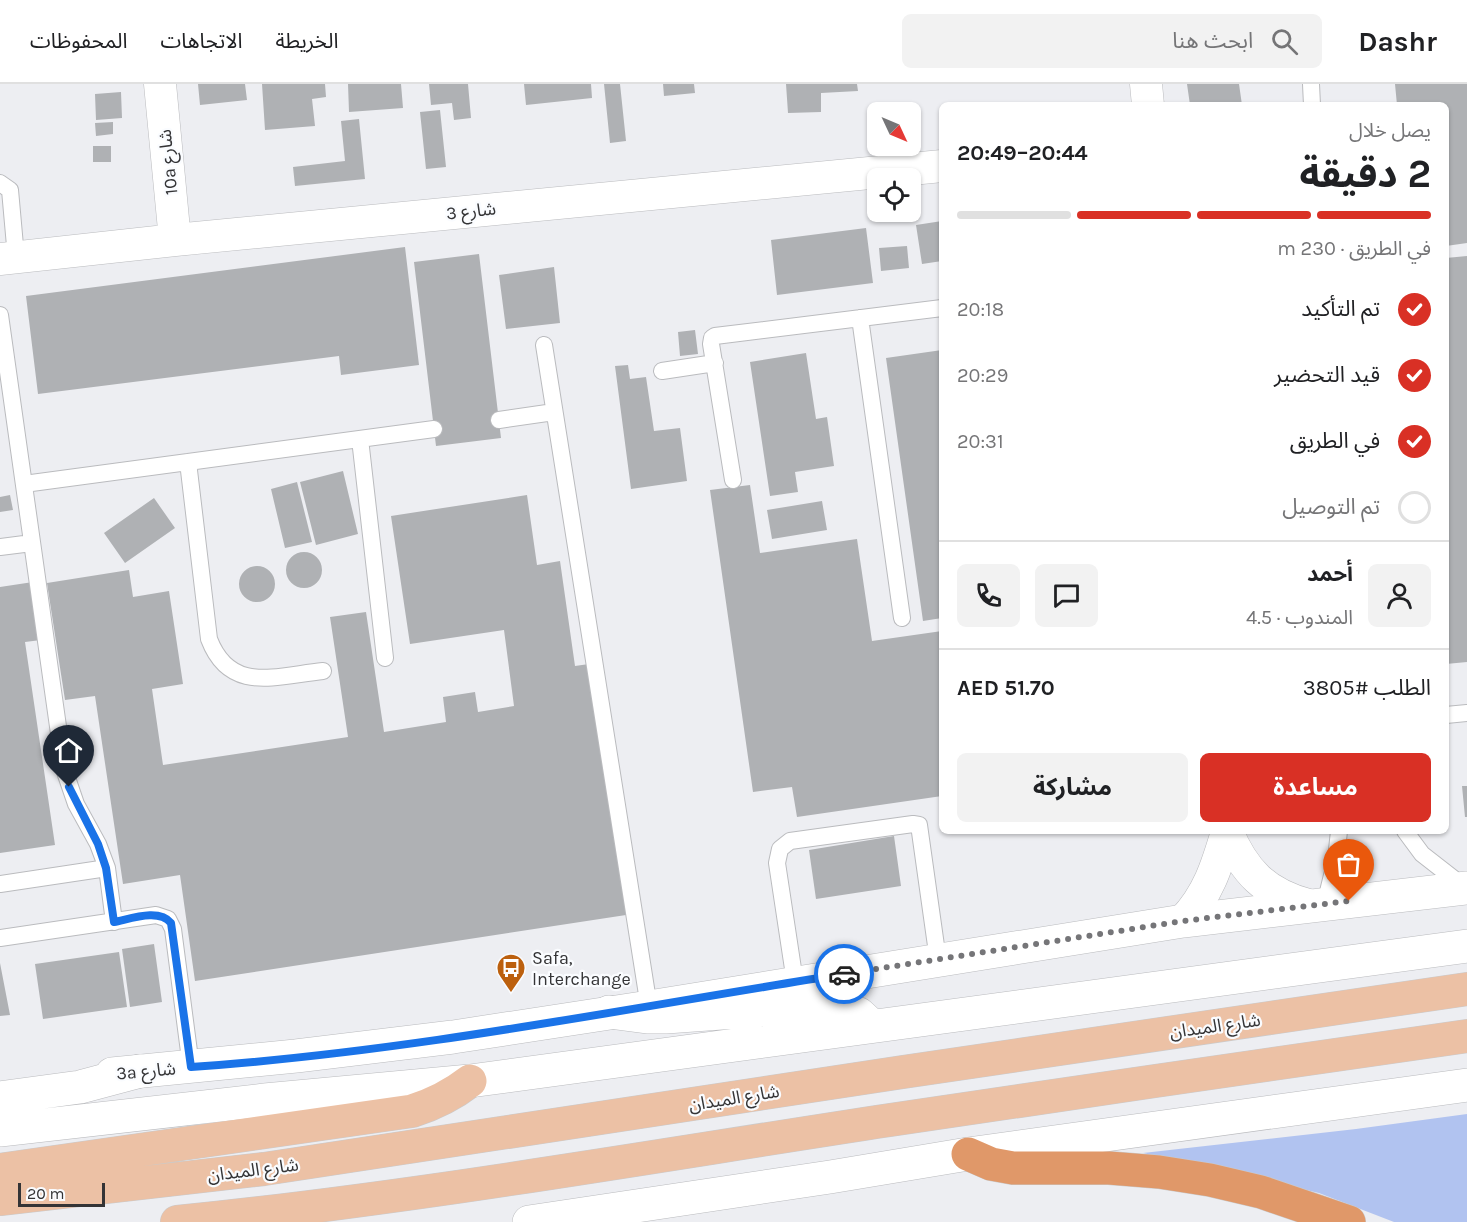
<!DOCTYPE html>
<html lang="ar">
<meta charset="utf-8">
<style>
:root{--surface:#fff;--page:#f2f2f2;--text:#202124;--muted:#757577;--line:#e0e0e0;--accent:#d93025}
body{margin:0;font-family:Karla,"Noto Sans Arabic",sans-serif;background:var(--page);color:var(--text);direction:rtl;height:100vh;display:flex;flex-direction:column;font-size:22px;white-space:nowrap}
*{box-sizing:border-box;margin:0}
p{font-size:20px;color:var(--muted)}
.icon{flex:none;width:33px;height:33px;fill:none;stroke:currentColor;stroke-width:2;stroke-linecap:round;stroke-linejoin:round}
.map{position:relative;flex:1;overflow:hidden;direction:ltr}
.drawer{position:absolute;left:939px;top:18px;width:510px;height:732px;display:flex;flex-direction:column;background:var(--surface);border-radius:9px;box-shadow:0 2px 4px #0004;direction:rtl}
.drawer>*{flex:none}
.needle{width:39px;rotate:134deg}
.tools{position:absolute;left:867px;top:18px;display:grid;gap:12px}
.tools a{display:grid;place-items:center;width:54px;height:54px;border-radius:9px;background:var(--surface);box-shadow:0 2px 4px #0004;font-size:30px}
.scale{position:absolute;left:18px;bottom:15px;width:87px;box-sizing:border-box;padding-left:6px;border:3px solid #343436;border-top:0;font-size:16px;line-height:21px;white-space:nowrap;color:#343436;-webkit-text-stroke:4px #fafcff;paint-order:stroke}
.pin{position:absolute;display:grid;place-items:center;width:51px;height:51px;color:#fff;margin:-62px -26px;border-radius:50% 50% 50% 0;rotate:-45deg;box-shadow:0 0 6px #0007}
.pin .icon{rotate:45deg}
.courier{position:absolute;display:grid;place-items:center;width:60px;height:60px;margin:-30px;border:4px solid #1a73e8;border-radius:50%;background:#fff;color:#222;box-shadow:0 2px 8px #0007}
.headline em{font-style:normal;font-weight:700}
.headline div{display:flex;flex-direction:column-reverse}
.headline{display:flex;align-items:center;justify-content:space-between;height:102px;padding:0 18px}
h1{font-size:39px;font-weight:700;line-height:45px}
.bar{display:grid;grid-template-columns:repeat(4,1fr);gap:9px 6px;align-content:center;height:72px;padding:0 18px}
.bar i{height:8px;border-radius:4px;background:var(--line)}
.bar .selected{background:var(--accent)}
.bar p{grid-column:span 4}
.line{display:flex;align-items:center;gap:15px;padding:0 18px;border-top:2px solid var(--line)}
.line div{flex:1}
.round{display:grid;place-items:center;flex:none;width:63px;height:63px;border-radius:9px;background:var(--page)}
ol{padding:0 18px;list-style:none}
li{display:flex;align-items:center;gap:18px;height:66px}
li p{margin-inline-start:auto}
li .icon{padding:6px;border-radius:50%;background:var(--accent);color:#fff;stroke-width:4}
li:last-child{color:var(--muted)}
li i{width:33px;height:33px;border:3px solid var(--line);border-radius:50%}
.cta{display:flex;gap:12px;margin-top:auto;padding:12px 18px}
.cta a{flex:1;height:69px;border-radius:9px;background:var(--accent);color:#fff;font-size:24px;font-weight:700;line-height:69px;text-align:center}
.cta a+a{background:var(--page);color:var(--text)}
header{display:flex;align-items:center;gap:36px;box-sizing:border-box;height:84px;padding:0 30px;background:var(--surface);border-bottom:2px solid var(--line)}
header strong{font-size:28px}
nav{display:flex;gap:33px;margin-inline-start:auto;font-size:21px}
.search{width:420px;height:54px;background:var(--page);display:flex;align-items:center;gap:15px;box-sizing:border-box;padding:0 21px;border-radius:9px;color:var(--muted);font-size:22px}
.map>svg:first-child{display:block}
</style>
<header>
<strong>Dashr</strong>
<div class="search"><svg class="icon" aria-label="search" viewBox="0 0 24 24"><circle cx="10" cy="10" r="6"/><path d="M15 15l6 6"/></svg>ابحث هنا</div>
<nav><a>الخريطة</a><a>الاتجاهات</a><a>المحفوظات</a></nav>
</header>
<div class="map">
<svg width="1467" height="1138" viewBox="0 0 1467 1138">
<rect width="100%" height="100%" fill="#edeef2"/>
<path fill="#b1c3f0" d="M1467 1030V1138H1394L1319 1109 1143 1069 1356 1045Z"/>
<path fill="#afb1b4" d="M198 0H245L247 16 200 21Z
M262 0H325L326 13 312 15 315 42 265 46Z
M348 0H401L403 24 349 28Z
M429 0H468L471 34 454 36 452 19 431 21Z
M524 0H591L592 14 526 21Z
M604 0H620L626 57 610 59Z
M663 0H694L695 9 664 12Z
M786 0H857L858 7 821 9V28L788 29Z
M1187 0H1239L1242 21H1190Z
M1395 0H1467V159L1446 162V21H1397Z
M121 8 122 34 96 36 95 10Z
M440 26 446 83 426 85 420 28Z
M359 35 365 95 295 102 293 83 345 77 341 37Z
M113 38V50L96 52 95 39Z
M93 62H111V78H93Z
M942 137V177L922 180 916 141Z
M866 144 873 199 777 211 771 156Z
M907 162 909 184 881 187 879 164Z
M405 163 419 281 341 291 339 272 38 310 26 212Z
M479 170 501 354 436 362 414 178Z
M1467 172V578L1446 580V174Z
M554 183 560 239 506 245 499 191Z
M695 246 698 270 680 272 678 248Z
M942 266V534L923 537 886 274Z
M806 269 816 335 827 333 834 382 795 388 798 408 770 412 750 278Z
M628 281 630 295 646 293 654 347 680 344 687 397 631 405 615 282Z
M343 387 358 450 316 461 300 398Z
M297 398 312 458 285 464 271 405Z
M750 401 760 469 857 455 872 557 942 547V712L797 733 792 703 753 708 710 406Z
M10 411 13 426 0 428V413Z
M527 411 537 481 560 477 575 582 589 580 626 831 195 897 180 791 123 800 95 612 65 616 47 499 129 486 133 513 169 507 183 600 152 605 163 681 348 653 330 533 366 528 384 648 446 638 443 613 475 608 478 628 514 622 504 546 410 560 391 432Z
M154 414 175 444 125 479 104 449Z
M822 417 827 446 772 455 767 426Z
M286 486a18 18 0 1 1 36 0a18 18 0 1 1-36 0Z
M239 500a18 18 0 1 1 36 0a18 18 0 1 1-36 0Z
M33 498 41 556 25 558 55 761 0 769V503Z
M1462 702H1467V733H1465Z
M894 752 901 802 816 815 809 766Z
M154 860 162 918 130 923 122 865Z
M119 868 127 923 43 935 35 880Z
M0 879 10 931 0 932Z"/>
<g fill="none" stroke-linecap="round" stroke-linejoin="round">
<g stroke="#babbbe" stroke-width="18">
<path id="service" d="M1311 0 1312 21
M0 99 10 106 16 173
M0 231 64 685 76 720 98 760 107 784 114 838
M860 234 902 534
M544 261 649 923
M662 287 715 279
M499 336 554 328
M360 355 385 574
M188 378 209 555C230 610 275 592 323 587
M733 396 711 260 712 254 715 252 942 224
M24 400 434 345
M0 463 32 459
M1446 631 1467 629
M1405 747 1422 770 1463 802
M0 800 107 784
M1325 820 1336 775 1339 747
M0 854 156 831 168 835 173 845 191 983
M795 898 777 779 780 765 790 757 913 740 919 741 938 876"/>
</g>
<g stroke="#babbbe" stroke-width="33">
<path id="minor" d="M160 0 175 156
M1146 0 1148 21
M0 175 175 156 942 82
M1227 747C1244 788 1265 809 1308 821
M1183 837C1208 811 1217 782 1227 748"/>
</g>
<g stroke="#babbbe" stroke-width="34">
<path id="tertiary" d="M112 990 296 972 453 953 649 923 1183 837 1467 804"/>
</g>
<g stroke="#babbbe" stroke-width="34">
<path id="secondary" d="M609 928 647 933H666L819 922 847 926 859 930 871 941
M0 1014 80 1003 140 987
M0 1046 265 1016 470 997 1467 862
M529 1138 830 1093 968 1070 1467 1001"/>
</g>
<g stroke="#cacacb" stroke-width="34">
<path id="primary" d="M0 1086 412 1027C434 1020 452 1011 470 997
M0 1115 264 1085 903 988 1467 905
M177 1138C416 1114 653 1072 890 1036 1082 1007 1275 980 1467 952"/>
</g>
<g stroke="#cacacb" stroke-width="34">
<path id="motorway" d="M968 1070 991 1080 1013 1084H1109L1159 1088 1210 1096 1261 1108 1349 1138"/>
</g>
<use href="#service" stroke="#fff" stroke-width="16"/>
<use href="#minor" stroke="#fff" stroke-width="32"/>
<use href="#tertiary" stroke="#fff" stroke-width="33"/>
<use href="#secondary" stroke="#fff" stroke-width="33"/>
<use href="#primary" stroke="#ecc1a5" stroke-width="33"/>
<use href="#motorway" stroke="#e09869" stroke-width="33"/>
</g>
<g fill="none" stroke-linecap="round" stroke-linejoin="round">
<path stroke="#757578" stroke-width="6" stroke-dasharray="0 10.8" d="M844 890 1183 837 1349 817"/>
<path stroke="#1a73e8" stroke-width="8" d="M69 703 98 760 106 784 114 838C130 835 159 824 171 839L191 983C410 968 628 924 844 890"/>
</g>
<defs>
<g id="bus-pin" transform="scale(1.5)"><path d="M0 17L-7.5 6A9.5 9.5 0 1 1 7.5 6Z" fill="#bc600e" stroke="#fafcff"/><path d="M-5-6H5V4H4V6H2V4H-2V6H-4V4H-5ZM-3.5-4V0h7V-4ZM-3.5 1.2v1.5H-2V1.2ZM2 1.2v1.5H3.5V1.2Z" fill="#fff"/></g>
</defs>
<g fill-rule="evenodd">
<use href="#bus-pin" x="511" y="884"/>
</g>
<g text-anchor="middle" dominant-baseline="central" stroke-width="4.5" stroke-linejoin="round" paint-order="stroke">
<g font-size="18" fill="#343436" stroke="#fafcff">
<text transform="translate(168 78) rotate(-96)">10a شارع</text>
<text transform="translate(471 127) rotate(-6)">شارع 3</text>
<text transform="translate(1215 942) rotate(-8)">شارع الميدان</text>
<text transform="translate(146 987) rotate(-5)">3a شارع</text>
<text transform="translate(734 1014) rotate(-9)">شارع الميدان</text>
<text transform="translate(253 1086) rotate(-7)">شارع الميدان</text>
</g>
<g font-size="18" fill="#343436" stroke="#fafcff" text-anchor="start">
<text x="532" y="874">Safa,<tspan x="532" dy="21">Interchange</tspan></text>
</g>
</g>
</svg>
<div class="tools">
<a><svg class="needle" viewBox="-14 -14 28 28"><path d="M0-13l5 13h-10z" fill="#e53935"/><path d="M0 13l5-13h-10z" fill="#757577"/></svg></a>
<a><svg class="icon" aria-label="locate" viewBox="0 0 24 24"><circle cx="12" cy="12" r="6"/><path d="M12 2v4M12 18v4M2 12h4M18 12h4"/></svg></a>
</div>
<div class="scale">20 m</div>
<div class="pin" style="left:1349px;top:817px;background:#ea580c"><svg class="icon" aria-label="bag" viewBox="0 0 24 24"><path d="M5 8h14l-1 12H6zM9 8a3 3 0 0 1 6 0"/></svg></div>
<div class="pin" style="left:69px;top:703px;background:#1f2937"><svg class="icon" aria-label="home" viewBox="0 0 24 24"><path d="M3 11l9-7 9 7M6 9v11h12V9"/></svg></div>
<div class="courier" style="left:844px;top:890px"><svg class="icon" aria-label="car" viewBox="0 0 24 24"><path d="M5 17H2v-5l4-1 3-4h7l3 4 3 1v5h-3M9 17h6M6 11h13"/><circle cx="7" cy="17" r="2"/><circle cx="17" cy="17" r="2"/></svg></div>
<section class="drawer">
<div class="headline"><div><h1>2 دقيقة</h1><p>يصل خلال</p></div><em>20:44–20:49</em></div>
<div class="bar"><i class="selected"></i><i class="selected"></i><i class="selected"></i><i></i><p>في الطريق · 230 m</p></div>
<ol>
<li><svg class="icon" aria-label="check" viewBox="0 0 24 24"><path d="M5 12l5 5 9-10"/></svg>تم التأكيد<p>20:18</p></li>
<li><svg class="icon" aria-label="check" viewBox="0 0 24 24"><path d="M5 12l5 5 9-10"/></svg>قيد التحضير<p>20:29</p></li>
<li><svg class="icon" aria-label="check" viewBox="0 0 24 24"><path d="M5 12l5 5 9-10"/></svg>في الطريق<p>20:31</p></li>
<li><i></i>تم التوصيل</li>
</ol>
<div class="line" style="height:108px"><a class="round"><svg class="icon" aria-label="person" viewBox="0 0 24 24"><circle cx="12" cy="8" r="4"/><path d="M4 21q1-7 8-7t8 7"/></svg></a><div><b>أحمد</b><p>المندوب · 4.5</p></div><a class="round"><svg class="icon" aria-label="chat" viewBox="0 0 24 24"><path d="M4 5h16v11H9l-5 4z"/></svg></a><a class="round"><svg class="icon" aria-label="phone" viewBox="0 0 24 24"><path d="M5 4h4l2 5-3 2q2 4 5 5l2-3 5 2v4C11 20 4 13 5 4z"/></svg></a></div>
<div class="line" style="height:78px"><div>الطلب #3805</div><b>AED 51.70</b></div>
<div class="cta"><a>مساعدة</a><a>مشاركة</a></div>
</section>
</div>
